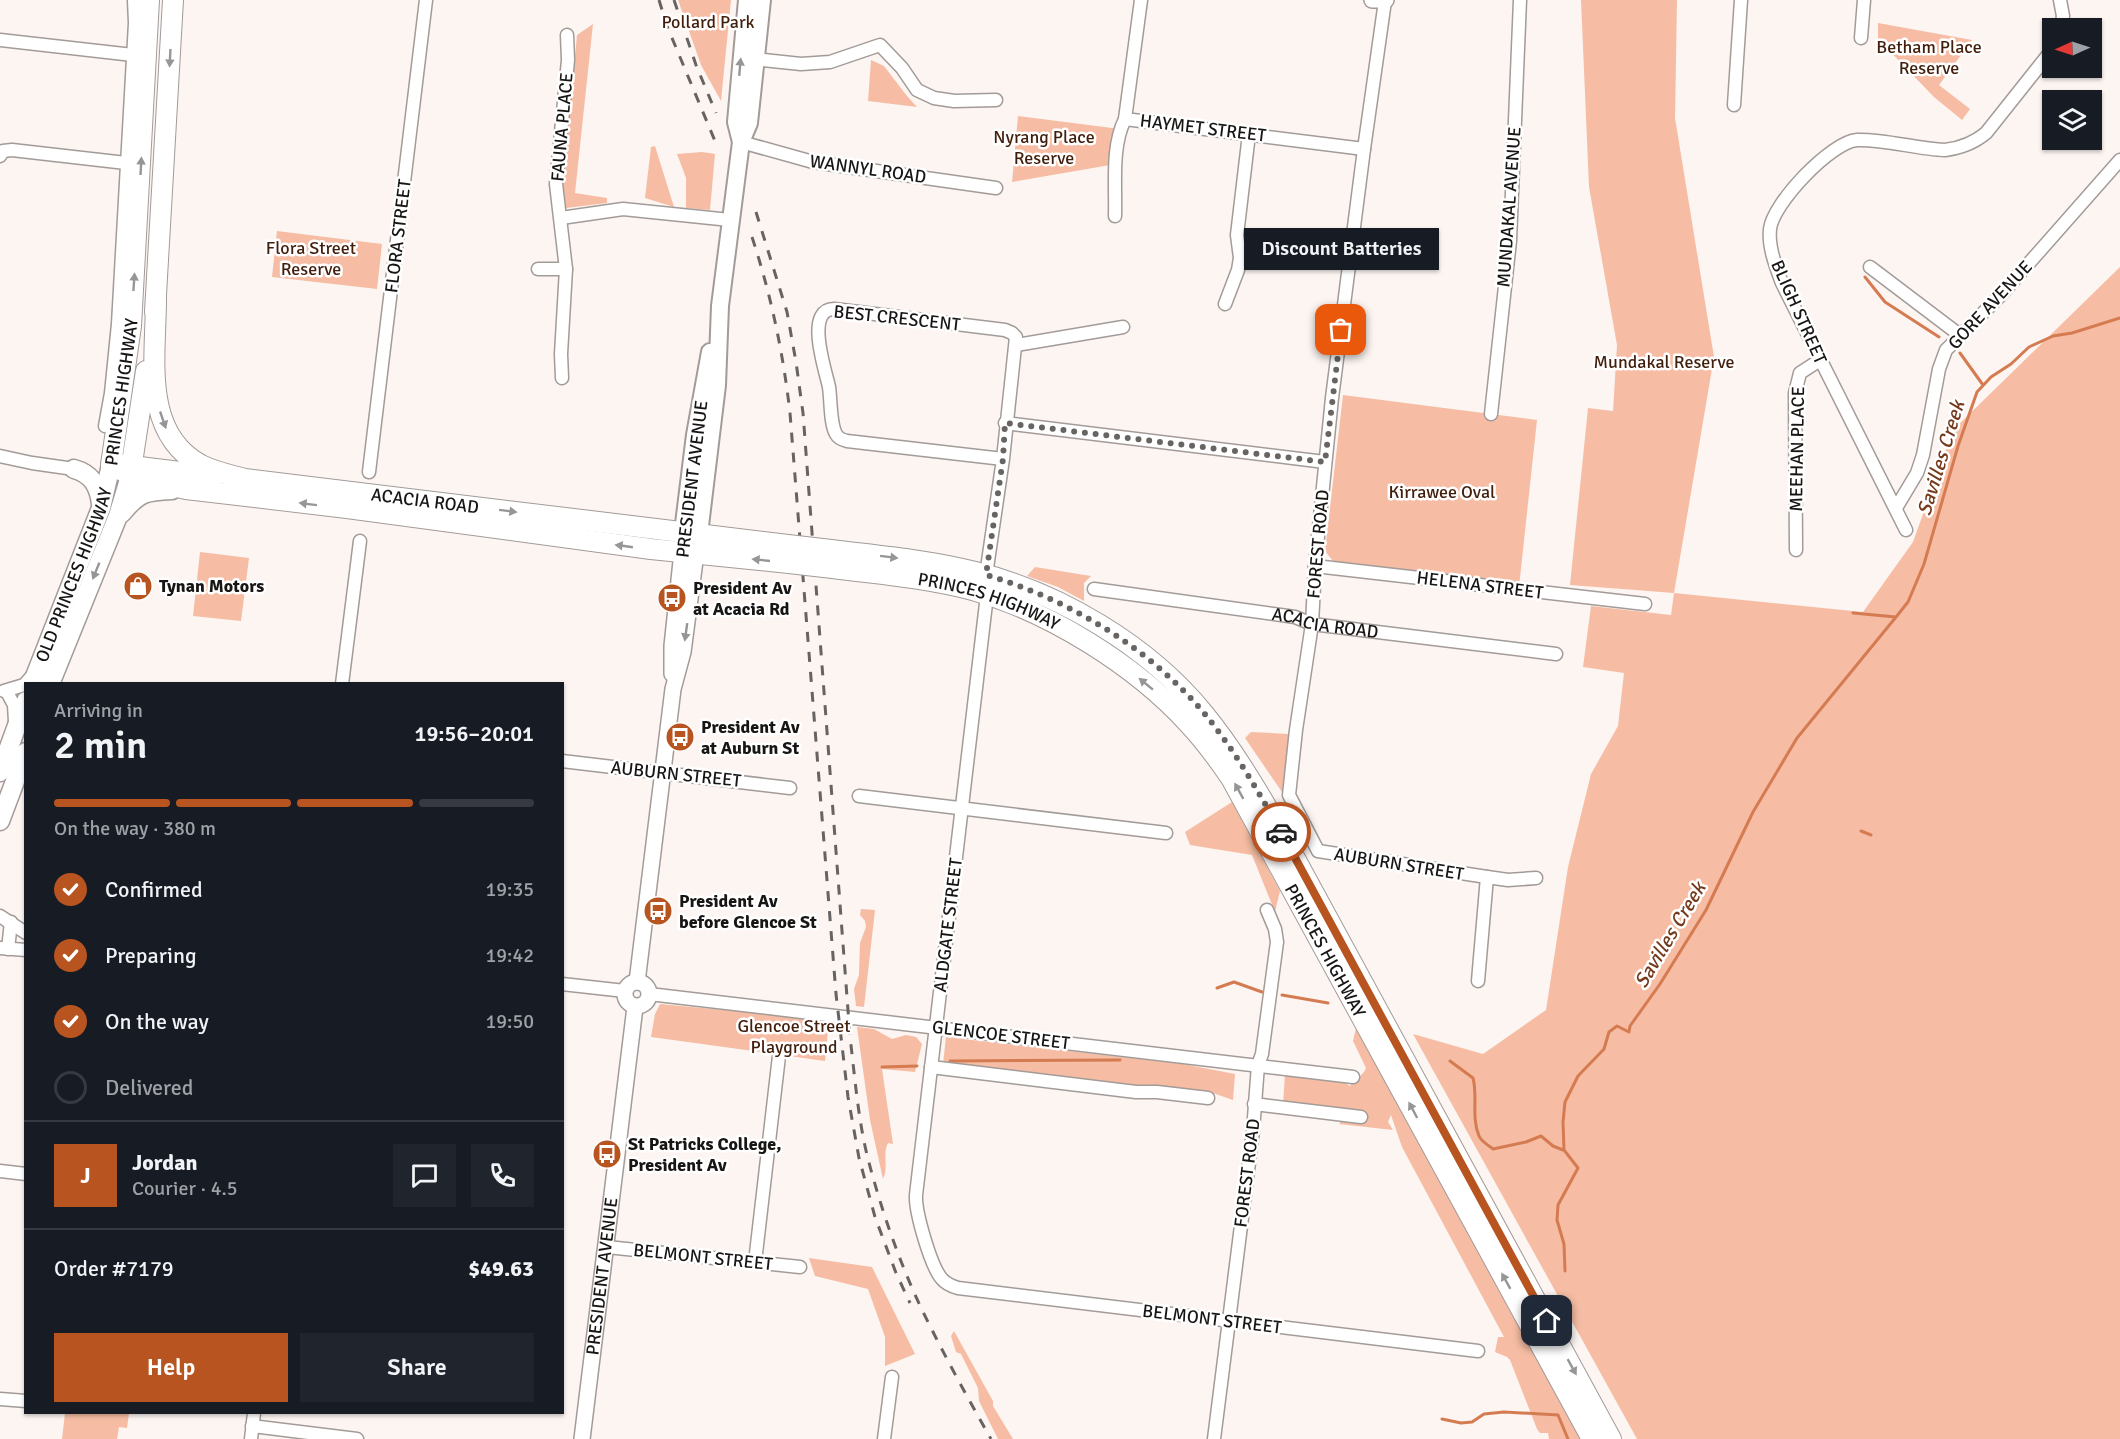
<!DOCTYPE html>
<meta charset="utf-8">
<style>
:root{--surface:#171b24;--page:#20242c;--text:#f1f3f6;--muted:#9ea1a6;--line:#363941;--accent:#b8541f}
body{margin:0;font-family:Signika,sans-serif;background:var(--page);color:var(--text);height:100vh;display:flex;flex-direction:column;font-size:22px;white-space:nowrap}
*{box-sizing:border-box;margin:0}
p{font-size:20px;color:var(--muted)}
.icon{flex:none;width:33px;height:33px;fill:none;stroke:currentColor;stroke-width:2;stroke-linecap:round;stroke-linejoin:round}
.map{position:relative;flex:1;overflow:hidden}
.side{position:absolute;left:24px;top:682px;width:540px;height:732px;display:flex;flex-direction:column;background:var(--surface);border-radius:0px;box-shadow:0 2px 4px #0004}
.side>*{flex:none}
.needle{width:39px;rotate:267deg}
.buttons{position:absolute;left:2042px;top:18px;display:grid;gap:12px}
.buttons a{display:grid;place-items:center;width:60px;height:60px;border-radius:0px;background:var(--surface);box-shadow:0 2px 4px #0004;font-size:30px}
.pin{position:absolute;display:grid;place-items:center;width:51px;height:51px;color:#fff;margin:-26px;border-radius:12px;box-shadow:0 3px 9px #0006}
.courier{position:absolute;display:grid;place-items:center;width:60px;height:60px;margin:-30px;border:4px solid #b8541f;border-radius:50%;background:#fff;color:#222;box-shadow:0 2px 8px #0007}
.bubble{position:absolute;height:42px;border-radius:0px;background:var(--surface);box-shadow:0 2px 4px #0004;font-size:20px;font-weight:600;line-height:42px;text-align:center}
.head em{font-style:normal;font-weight:600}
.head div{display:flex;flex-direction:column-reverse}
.head{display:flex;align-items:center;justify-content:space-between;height:102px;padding:0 30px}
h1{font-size:39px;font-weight:600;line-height:45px}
.bar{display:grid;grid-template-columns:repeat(4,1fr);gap:9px 6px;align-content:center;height:72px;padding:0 30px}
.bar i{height:8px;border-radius:4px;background:var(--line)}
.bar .current{background:var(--accent)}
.bar p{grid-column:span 4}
.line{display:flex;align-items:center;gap:15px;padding:0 30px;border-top:2px solid var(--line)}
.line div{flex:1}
.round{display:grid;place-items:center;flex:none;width:63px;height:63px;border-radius:0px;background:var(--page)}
ol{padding:0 30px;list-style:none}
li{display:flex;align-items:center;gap:18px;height:66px}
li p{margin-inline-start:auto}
li .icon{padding:6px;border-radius:50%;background:var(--accent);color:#fff;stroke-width:4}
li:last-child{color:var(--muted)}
li i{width:33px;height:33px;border:3px solid var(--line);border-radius:50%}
.primary-button{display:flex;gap:12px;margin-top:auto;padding:12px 30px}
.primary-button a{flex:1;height:69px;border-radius:0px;background:var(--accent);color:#fff;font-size:24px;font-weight:600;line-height:69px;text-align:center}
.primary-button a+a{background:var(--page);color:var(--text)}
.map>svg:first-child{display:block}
</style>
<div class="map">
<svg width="2120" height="1439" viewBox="0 0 2120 1439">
<rect width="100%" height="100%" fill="#fcf5f2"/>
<path fill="#f6bda4" d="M678 0H731L721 101 701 65Z
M1581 0H1677L1675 118 1714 357 1674 593 1863 612 1913 542 1953 430 2120 267V1439H1637L1413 1034 1483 1054 1546 1010 1568 867 1591 774 1618 726 1624 673 1583 667 1591 606 1671 615 1674 593 1570 585 1588 408 1613 411 1617 345 1589 187Z
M1878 23 1972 40 1939 85 1970 109 1962 120 1934 97 1878 39Z
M593 24 575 193 607 198V203L566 208 563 182 577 35Z
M871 60 884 66 907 96 917 107 868 101Z
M1018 116 1120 129 1116 164 1012 182Z
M655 146 674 207 645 198 651 147Z
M702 152 715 154 710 210 686 208V178L677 154Z
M277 231 382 244 377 289 272 277Z
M1343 395 1537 420 1519 587 1333 561 1325 551Z
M200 552 249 558 241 621 193 616Z
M1035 567 1091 576 1084 583V601L1058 587 1027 576Z
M1251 732 1289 734 1284 795 1245 738Z
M1232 802 1280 891 1275 912 1252 855 1190 845 1185 832Z
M861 909 875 910 864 1007 856 1006 854 989 859 975 860 943 866 927 865 921 860 915Z
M660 1004 829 1020 825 1061 651 1037 655 1014Z
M1357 1024 1581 1439H1549L1548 1433H1540L1537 1429 1510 1360 1507 1357 1495 1352 1498 1337H1504L1402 1147 1391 1115 1388 1122 1393 1130 1339 1124 1344 1118 1368 1121 1365 1116 1283 1104 1285 1074 1339 1079 1350 1086C1354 1077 1362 1078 1366 1068L1353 1041Z
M857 1027 874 1029 892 1039 906 1035 916 1037 922 1044 915 1072 882 1069 893 1144 888 1143C882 1154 889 1167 883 1179L870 1120Z
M946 1037 1183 1064 1235 1074 1233 1100 1204 1090H1181L943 1064Z
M809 1258 872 1267 915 1354 885 1366V1337L868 1289 815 1276Z
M954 1331 993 1401V1406L1013 1439H998L979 1401 978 1388 961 1354 956 1352 951 1336Z
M65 1413H129L127 1428 119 1427 117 1439H62Z"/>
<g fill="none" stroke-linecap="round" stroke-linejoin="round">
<path stroke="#d57b51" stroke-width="3" d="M1865 277 1885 302 1939 337
M1960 353 1983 385
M1853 613 1896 617 1908 602 1924 564 1958 446 1977 392 1991 377 2011 364 2029 347 2053 336 2072 333 2120 318
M1861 831 1871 835
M1217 988 1234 982 1262 992
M1282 995 1328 1003
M950 1061 1120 1060
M1450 1061 1473 1078C1478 1097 1471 1117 1479 1136 1481 1141 1489 1146 1493 1149L1526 1142 1541 1136 1553 1146 1563 1150
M882 1067 917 1066
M1565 1271 1564 1244 1557 1220 1558 1205 1578 1168 1564 1150 1563 1122 1565 1102 1578 1076 1604 1049 1609 1032 1617 1026 1629 1032 1630 1026 1660 984 1706 910 1753 812 1797 738 1896 617
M1442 1419 1461 1423 1472 1422 1484 1414 1504 1412 1558 1415 1568 1439"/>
<g stroke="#a29b98" stroke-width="15">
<g id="minor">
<path d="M1141 0 1125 119 1364 149"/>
<path d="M2060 0 2063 16 2061 28"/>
<path d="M1385 1 1364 149 1332 398 1315 566 1312 624 1296 730 1289 795 1318 851 1487 877 1508 880 1536 878"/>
<path d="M1861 38 1864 0"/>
<path d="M0 40 133 55"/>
<path d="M754 59 801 64 830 62 880 45 902 68 917 90 934 98 954 101 996 100"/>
<path d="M1734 105 1741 0"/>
<path d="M741 142 813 162 996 188"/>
<path d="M0 156 3 151 12 150 126 163"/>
<path d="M1115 216C1116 185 1111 147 1125 119"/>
<path d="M561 218 623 209 730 220"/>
<path d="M1870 267 1961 336"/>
<path d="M538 269H566"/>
<path d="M1225 304 1238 270 1240 258 1237 235 1249 134"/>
<path d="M1016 345 1123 327"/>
<path d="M562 378 561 354 566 269 556 184 568 60 567 35"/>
<path d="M1491 414 1510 241 1520 0"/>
<path d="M1005 423 1325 462"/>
<path d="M105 426 111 393 118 324 135 23 134 0"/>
<path d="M0 456 32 463 74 469"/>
<path d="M369 472 426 0"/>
<path d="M1896 508 1917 473 1923 455 1939 369 1946 350 2000 296 2120 160"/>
<path d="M1906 530 1782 283C1776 267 1768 247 1770 229 1773 203 1831 142 1857 140 1885 139 1916 149 1945 150 1961 148 1974 143 1986 133L2052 50"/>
<path d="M1796 550 1795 393 1800 373 1820 360"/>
<path d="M1315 566 1645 604"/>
<path d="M986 575 1003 459 1016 337 1012 333 1005 330 834 309C804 309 826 372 829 387 831 400 830 424 836 434 838 438 843 440 847 441L1003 459"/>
<path id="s1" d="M1094 589 1295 617 1312 624 1556 654"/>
<path d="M987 595 916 1195C915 1212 931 1267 942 1279 946 1284 951 1286 958 1288L1478 1351"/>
<path d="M342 684 360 541"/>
<path d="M4 691 24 685 33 675"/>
<path d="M7 692 14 705 15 722"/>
<path d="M562 761 790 788"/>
<path d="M859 796 1166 833"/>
<path d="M0 916 26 933"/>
<path d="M0 948 26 950"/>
<path d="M8 949 11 922"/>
<path d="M1478 981 1487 877"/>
<path d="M562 984 625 991"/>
<path d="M649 994 1353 1077"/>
<path d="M931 1067 1136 1092H1157L1208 1098"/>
<path d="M1254 1104 1361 1117"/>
<path d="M0 1171 26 1174"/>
<path d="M607 1247 800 1267"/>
<path d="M755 1262 779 1056"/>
<path d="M0 1399 26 1401"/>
<path d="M252 1426 357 1439"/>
<path d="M251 1439 254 1413"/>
<path d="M884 1439 892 1377"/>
<path d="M1214 1439 1253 1131 1258 1065 1262 1054 1277 942 1275 929 1267 910"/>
</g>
</g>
<g stroke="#a29b98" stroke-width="18">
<g id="tertiary">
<path d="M1372 0H1386"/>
<path d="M672 674V646L682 552"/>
<circle cx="637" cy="994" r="12"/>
<path d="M637 982 673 689 683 652 696 553"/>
<path id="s2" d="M582 1439 635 1007"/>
</g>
</g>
<g stroke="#a29b98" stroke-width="20">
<path id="secondary" d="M741 142 736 122 747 0
M683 532 695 435 710 352
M699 534 717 385 720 306 741 142 749 123 762 0"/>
</g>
<g stroke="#a29b98" stroke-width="21">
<g id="primary">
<path d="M74 469C92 474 99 486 101 504"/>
<path d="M122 513C139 492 146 491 172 490"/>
<path id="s3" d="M32 684 101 508 111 465"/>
<path d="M50 684 118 516 130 476"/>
<path d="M0 772 26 701"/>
<path d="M0 821 26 752"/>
</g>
</g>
<g stroke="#a29b98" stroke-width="22">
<g id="trunk">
<path id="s4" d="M156 299C156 356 141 433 201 465 215 472 230 475 245 479L788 545"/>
<path d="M155 312 173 0"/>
<path d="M111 465 139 479 186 489 347 508 651 549 789 563"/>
<path id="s5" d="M111 465 131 326 149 0"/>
<path d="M123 465 213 476"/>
<path d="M130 476 146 371"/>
<path d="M831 550C879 556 928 560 975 572 1060 593 1149 646 1204 714 1231 747 1253 783 1274 820L1611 1439"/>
<path id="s6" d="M833 568C880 574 928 578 973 590 1050 612 1135 665 1189 724 1205 741 1218 759 1231 778L1592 1439"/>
</g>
</g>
<use href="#minor" stroke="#fff" stroke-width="12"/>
<use href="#tertiary" stroke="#fff" stroke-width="15"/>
<use href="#secondary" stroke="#fff" stroke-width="16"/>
<use href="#primary" stroke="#fff" stroke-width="18"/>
<use href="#trunk" stroke="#fff" stroke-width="20"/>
<path stroke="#676362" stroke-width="3" stroke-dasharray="10 10" stroke-linecap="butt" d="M659 0 667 26 715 141
M674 0 696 65 716 113
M756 212 787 312 796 362 803 413 850 1037C855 1078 858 1119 868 1159 883 1216 903 1273 930 1326 949 1364 970 1402 991 1439
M752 237C771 295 783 352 790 413L836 994 848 1097 859 1158 875 1217 896 1273 910 1303"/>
<g stroke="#a29b98" stroke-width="22" stroke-linecap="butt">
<path id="trunk-bridge" d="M788 545 831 550
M789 563 833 568"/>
</g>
<use href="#trunk-bridge" stroke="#fff" stroke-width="20"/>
</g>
<defs><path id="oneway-solid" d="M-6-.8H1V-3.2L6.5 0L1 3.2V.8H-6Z" transform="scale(1.5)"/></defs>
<g fill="#979696">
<use href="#oneway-solid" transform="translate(170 58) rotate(93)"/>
<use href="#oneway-solid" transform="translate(740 67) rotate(-85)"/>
<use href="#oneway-solid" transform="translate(141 166) rotate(-87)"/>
<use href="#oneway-solid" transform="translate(134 282) rotate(-86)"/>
<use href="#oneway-solid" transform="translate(163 420) rotate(71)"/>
<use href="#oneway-solid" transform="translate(308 504) rotate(-173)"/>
<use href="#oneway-solid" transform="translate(508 511) rotate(7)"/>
<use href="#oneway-solid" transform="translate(624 546) rotate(-172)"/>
<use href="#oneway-solid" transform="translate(889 557) rotate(7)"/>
<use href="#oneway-solid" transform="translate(761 560) rotate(-174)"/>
<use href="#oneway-solid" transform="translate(96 571) rotate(112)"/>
<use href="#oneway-solid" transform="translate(686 632) rotate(98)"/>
<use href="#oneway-solid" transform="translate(1146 684) rotate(-141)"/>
<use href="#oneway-solid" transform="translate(1239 791) rotate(-119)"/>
<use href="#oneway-solid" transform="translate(1413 1110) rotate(-118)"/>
<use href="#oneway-solid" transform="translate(1506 1281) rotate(-119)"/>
<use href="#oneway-solid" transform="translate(1572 1367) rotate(61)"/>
</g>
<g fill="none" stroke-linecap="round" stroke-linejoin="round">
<path stroke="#686462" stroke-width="6" stroke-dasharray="0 10.8" d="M1281 832C1258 791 1234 749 1204 713 1148 647 1068 599 986 575L1003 459 1005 423 1325 462 1341 330"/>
<path stroke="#b8541f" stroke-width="8" d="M1281 832 1547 1321"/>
</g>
<defs>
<g id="shop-disc" transform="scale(1.5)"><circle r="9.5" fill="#b8541f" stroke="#fff"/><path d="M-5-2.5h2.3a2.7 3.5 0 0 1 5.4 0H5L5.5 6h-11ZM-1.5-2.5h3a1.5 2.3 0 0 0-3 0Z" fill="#fff"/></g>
<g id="bus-disc" transform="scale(1.5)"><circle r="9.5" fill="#b8541f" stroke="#fff"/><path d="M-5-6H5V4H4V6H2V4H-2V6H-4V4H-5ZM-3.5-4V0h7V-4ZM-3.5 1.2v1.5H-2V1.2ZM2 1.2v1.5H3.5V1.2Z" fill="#fff"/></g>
</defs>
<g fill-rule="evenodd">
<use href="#shop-disc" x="138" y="586"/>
<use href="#bus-disc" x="672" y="598"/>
<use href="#bus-disc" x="680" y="737"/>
<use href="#bus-disc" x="658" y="911"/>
<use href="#bus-disc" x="607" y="1154"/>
</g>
<g text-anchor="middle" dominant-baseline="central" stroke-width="5" stroke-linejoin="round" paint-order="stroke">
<g font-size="18" fill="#421e0c" stroke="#fff">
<text x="708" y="22">Pollard Park</text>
<text x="1929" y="47">Betham Place<tspan x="1929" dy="21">Reserve</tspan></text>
<text x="1044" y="137">Nyrang Place<tspan x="1044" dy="21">Reserve</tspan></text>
<text x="311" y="248">Flora Street<tspan x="311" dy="21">Reserve</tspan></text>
<text x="1664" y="362">Mundakal Reserve</text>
<text x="1442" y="492">Kirrawee Oval</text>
<text x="794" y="1026">Glencoe Street<tspan x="794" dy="21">Playground</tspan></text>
</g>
<g font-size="18" fill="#181615" stroke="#fff">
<text transform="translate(562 127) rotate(-85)">FAUNA PLACE</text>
<text transform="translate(1203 128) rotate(7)">HAYMET STREET</text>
<text transform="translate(868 169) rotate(8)">WANNYL ROAD</text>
<text transform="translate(1509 207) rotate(-86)">MUNDAKAL AVENUE</text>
<text transform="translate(398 236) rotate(-83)">FLORA STREET</text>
<text transform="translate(1990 305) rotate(-47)">GORE AVENUE</text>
<text transform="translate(1799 312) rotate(66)">BLIGH STREET</text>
<text transform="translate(897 318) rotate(6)">BEST CRESCENT</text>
<text stroke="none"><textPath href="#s5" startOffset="74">PRINCES HIGHWAY</textPath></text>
<text transform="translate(1797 449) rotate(-89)">MEEHAN PLACE</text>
<text transform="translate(692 479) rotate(-83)">PRESIDENT AVENUE</text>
<text stroke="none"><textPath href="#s4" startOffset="410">ACACIA ROAD</textPath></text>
<text transform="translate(1318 544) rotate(-85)">FOREST ROAD</text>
<text stroke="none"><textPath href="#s3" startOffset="117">OLD PRINCES HIGHWAY</textPath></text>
<text transform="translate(1480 585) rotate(7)">HELENA STREET</text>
<text stroke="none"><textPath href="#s6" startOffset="160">PRINCES HIGHWAY</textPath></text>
<text stroke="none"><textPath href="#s1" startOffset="234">ACACIA ROAD</textPath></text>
<text transform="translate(676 774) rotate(6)">AUBURN STREET</text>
<text transform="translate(1399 864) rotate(9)">AUBURN STREET</text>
<text transform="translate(948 925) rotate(-83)">ALDGATE STREET</text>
<text stroke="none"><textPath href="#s6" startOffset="664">PRINCES HIGHWAY</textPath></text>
<text transform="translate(1001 1035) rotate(7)">GLENCOE STREET</text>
<text transform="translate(1247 1173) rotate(-83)">FOREST ROAD</text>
<text transform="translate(703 1257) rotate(6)">BELMONT STREET</text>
<text stroke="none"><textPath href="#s2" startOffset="164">PRESIDENT AVENUE</textPath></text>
<text transform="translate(1212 1319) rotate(7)">BELMONT STREET</text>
</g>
<g font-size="18" font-weight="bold" fill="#181615" stroke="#fff" text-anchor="start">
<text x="159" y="586">Tynan Motors</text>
<text x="693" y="588">President Av<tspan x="693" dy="21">at Acacia Rd</tspan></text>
<text x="701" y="727">President Av<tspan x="701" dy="21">at Auburn St</tspan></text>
<text x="679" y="901">President Av<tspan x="679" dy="21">before Glencoe St</tspan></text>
<text x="628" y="1144">St Patricks College,<tspan x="628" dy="21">President Av</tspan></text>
</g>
<g font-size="20" font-style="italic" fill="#753a1c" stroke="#fff">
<text transform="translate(1941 458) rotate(-73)">Savilles Creek</text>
<text transform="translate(1670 935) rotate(-59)">Savilles Creek</text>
</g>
</g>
</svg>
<div class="buttons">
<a><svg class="needle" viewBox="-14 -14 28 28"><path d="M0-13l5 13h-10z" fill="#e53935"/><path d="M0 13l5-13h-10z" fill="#9ea1a6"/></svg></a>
<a><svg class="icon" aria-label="layers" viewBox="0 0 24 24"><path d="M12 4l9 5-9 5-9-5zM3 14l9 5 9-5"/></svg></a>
</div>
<div class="pin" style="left:1341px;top:330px;background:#ea580c"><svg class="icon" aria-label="bag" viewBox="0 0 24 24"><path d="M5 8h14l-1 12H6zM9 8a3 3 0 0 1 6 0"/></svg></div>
<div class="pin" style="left:1547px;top:1321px;background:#1f2937"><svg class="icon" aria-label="home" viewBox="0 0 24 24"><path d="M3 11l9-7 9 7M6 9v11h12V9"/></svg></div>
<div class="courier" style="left:1281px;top:832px"><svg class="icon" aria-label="car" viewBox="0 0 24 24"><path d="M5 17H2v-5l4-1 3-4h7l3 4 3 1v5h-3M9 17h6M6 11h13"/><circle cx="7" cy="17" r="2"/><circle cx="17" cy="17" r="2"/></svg></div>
<div class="bubble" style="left:1244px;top:228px;width:195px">Discount Batteries</div>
<section class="side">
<div class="head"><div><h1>2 min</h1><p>Arriving in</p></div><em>19:56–20:01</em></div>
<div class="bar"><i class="current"></i><i class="current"></i><i class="current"></i><i></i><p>On the way · 380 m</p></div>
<ol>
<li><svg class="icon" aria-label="check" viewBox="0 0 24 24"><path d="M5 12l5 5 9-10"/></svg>Confirmed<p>19:35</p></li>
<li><svg class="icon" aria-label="check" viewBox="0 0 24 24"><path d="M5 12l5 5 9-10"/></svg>Preparing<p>19:42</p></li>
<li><svg class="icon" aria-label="check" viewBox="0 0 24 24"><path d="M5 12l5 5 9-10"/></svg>On the way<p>19:50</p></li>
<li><i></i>Delivered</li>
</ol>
<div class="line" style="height:108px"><b class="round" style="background:var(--accent);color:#fff">J</b><div><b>Jordan</b><p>Courier · 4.5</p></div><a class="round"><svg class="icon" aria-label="chat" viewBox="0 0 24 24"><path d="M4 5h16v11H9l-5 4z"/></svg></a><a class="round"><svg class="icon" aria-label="phone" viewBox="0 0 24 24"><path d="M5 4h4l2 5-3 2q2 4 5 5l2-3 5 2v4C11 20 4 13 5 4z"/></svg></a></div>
<div class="line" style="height:78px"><div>Order #7179</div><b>$49.63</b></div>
<div class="primary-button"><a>Help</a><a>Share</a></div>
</section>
</div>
